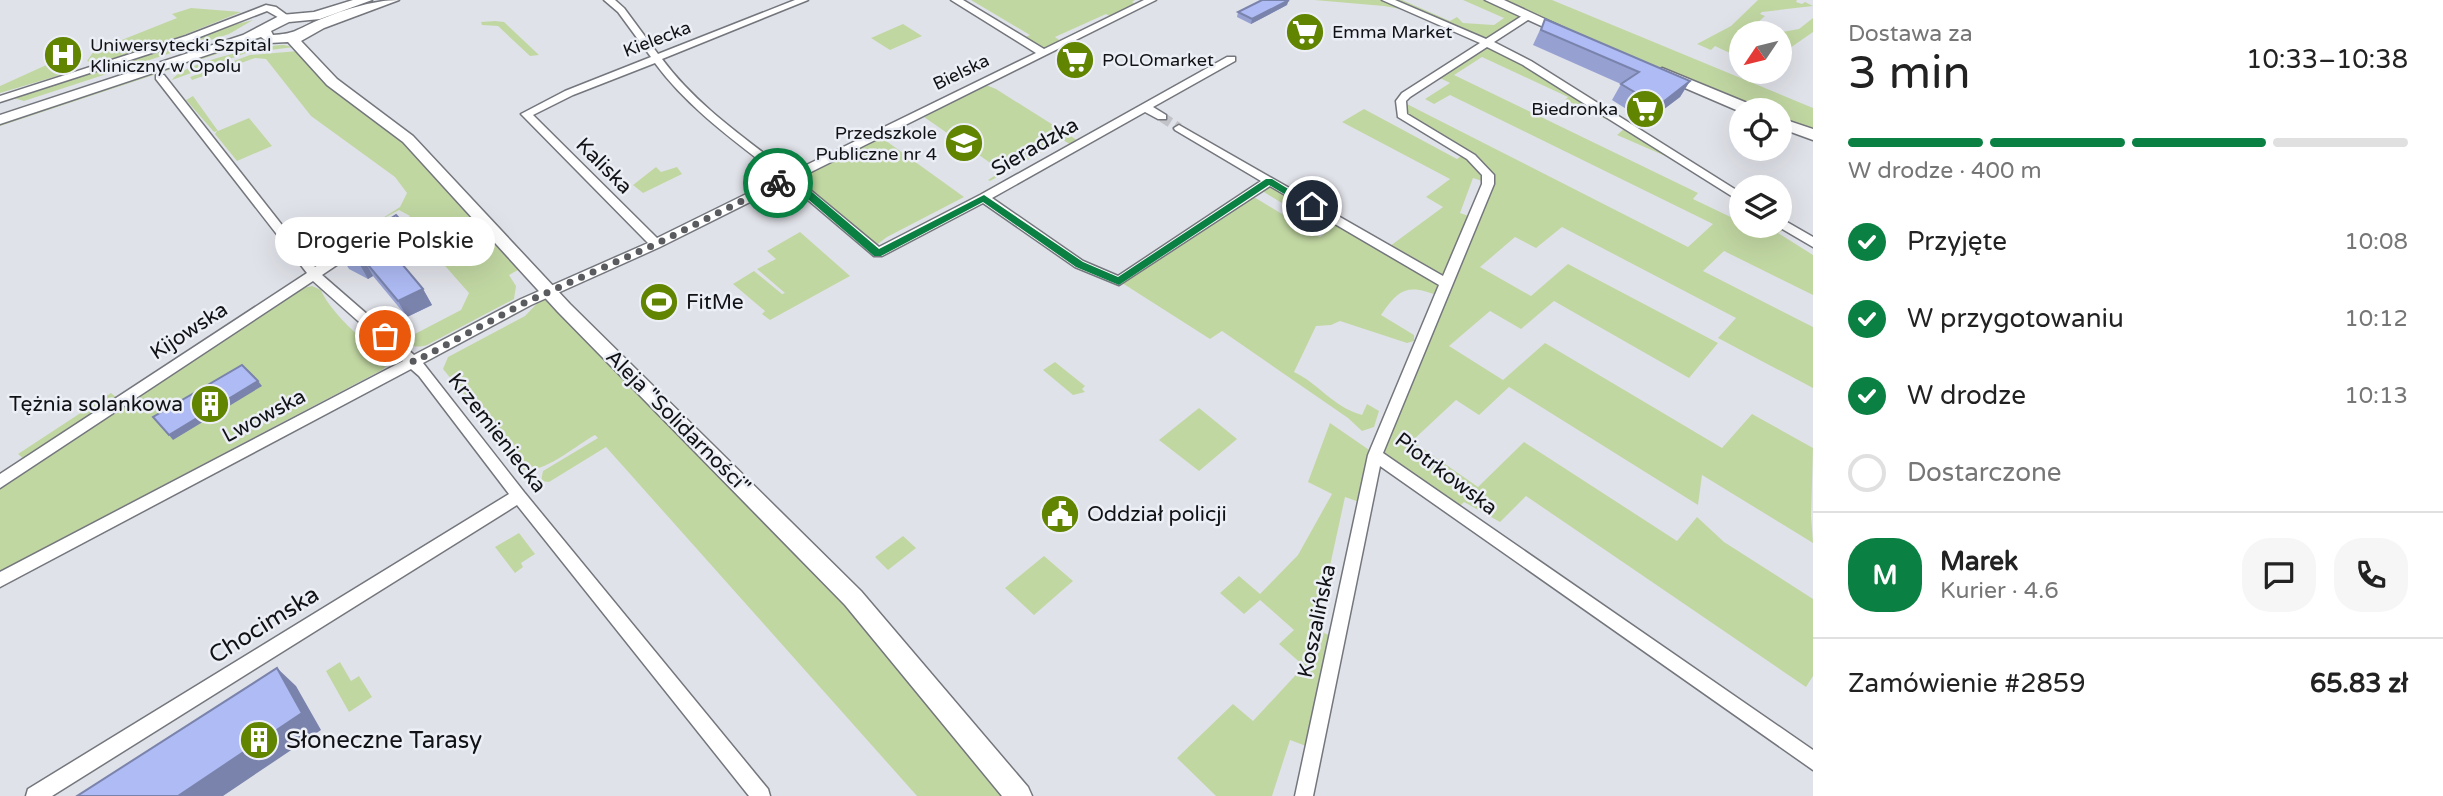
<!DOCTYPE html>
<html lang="pl">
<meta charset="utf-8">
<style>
:root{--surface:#fff;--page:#f6f6f6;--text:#222;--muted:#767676;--line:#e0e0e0;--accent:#0b8043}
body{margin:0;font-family:"Varela Round",sans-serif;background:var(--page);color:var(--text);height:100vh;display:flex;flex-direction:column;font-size:26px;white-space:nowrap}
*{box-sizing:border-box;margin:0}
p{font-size:23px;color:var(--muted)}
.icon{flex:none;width:38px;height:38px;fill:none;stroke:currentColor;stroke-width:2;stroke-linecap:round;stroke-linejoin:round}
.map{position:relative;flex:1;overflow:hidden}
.drawer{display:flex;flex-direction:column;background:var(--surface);width:630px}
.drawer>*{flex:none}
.needle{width:46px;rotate:235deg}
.fabs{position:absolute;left:1729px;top:21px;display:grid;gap:14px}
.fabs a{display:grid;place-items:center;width:63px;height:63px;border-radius:50%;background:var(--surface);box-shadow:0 7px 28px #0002;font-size:35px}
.pin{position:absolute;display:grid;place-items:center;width:60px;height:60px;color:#fff;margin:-30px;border:4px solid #fff;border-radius:50%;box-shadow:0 2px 7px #0007}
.courier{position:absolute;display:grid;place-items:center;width:70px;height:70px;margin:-35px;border:5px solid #0b8043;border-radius:50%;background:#fff;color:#222;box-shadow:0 2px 9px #0007}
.bubble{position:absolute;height:49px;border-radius:24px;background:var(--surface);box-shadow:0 7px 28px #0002;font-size:23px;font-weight:600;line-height:49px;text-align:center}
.overview em{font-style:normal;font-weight:600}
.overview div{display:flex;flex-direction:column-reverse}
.overview{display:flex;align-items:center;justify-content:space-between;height:119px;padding:0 35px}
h1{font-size:46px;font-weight:600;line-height:52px}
.bar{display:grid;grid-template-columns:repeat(4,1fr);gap:10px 7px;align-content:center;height:84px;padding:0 35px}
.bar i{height:9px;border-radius:5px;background:var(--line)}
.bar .selected{background:var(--accent)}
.bar p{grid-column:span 4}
.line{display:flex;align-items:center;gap:18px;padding:0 35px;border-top:2px solid var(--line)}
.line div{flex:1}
.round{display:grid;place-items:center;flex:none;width:74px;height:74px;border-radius:28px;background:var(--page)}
ol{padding:0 35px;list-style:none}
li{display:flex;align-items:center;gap:21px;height:77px}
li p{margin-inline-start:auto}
li .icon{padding:7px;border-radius:50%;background:var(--accent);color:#fff;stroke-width:4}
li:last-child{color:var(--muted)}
li i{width:38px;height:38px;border:4px solid var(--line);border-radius:50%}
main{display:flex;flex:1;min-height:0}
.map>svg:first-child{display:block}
</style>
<main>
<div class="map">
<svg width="1813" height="796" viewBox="0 0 1813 796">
<rect width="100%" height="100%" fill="#e0e2e9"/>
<path fill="#c1d7a2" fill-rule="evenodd" d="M971 0H1135L1132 2 1139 6 1113 18 1106 14 1055 37 1062 42 1042 52 1021 39 1030 35Z
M1314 0H1402L1450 21 1457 17 1463 23 1494 25 1504 18 1463 0H1552L1813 108V135L1780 123V110H1751L1528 16 1487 42 1686 165 1617 135 1625 128 1565 100 1568 97 1482 57 1454 75 1698 193 1693 199 1741 222V226H1780V222L1788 228 1778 233 1813 255V295L1724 251 1703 271 1813 327V388L1718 338 1736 318 1562 227 1536 248 1515 237 1480 267 1531 296 1568 264 1718 343 1689 378 1554 301 1521 329 1490 311 1449 346 1503 380 1545 343 1722 448 1752 414 1813 448 1811 516 1813 543 1702 475 1698 505 1509 387 1479 415 1456 400 1412 441 1478 487 1524 442 1677 541 1697 517 1724 542 1813 599V676L1806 687 1526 496 1500 522 1464 502 1455 511 1376 455 1365 504 1345 497 1316 630 1337 638 1314 749 1290 740 1272 796H1216L1177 758 1233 704 1253 721 1304 666 1279 644 1294 630 1260 600 1244 614 1220 593 1239 576 1260 594 1298 555 1332 494 1308 482 1330 423 1375 454 1441 297C1409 284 1400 287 1381 315L1414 335V341L1407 343 1340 321 1331 325 1316 326 1294 372C1318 383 1333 407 1362 415L1367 404 1379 411 1374 427 1362 431 1348 418 1222 331 1210 339 1119 281 1249 194 1320 237 1328 231 1259 189 1269 181 1386 249 1443 207 1426 197 1450 179 1342 122 1364 109 1457 159 1464 154 1402 115 1401 101 1688 247 1713 224 1450 95 1434 104 1425 99 1450 83 1436 76 1486 43 1416 12 1384 6ZM1473 178 1488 183 1474 218 1460 213Z
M1758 0H1797L1796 2 1802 4 1805 2 1813 6 1762 12 1760 14 1765 16 1747 32 1737 30 1741 34V57L1737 60 1731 58 1734 55 1715 46 1711 50 1697 44 1731 26Z
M191 8 241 12 179 37 96 64 87 61 94 51 177 18 172 14Z
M1813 18V32L1780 55V33H1776L1799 29Z
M253 20 229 34 24 101 13 98 225 27Z
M495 21 504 22 539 55 530 56 498 26 482 25 481 22Z
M903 24 922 36 890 50 871 38Z
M258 39 259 40 0 126V123Z
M284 45 294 47 246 53 172 80C181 63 264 45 284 45Z
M298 51 331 88 402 141 518 270 509 275 516 286 514 299 427 345C417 348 409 347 403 339L402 332 404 331 411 336 461 310 469 293 424 242 420 244 409 231V228L403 222 410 216 399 210 375 223 400 207 407 193 395 177 311 116 266 59 255 58 192 80 190 77 250 55Z
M64 57 77 67 74 71 0 93V86Z
M986 85 996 89 1080 142 1073 146 1063 140 990 181 988 180 1002 171 924 117Z
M193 96 218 131 249 118 272 146 237 161 215 134 217 131 214 132 186 100Z
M882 138 964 197 887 237 875 246 792 176 858 143Z
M656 167 661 172 677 167 682 174 643 193 633 185Z
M800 232 850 276 770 320 762 314 765 311 733 284 754 271 782 294 785 293 757 269 776 259 767 251Z
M312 286 321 290C327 306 355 335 370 344 377 349 383 348 390 355L388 364 382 370 0 571V489L299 289Z
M548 292 1031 796H917L606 447 549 482 541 481 543 471 598 438 595 435C576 445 540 478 518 468L513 454 443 369 448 357 525 316Z
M1055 362 1085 386 1082 389 1085 392 1073 395 1043 370Z
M111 393 117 398 24 459 18 454Z
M1199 408 1237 439 1199 471 1159 440Z
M519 533 535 554 521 563 523 567 515 573 495 547Z
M903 536 916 548 888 570 875 557Z
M1044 556 1073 581 1034 615 1005 588Z
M340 662 351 681 359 676 372 697 349 712 326 671Z"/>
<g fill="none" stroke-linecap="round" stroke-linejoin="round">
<path stroke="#c1c3c9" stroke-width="10" stroke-dasharray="10 5" stroke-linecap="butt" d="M1162 117 1179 128"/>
<g stroke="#74767d" stroke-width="3">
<path id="minor" d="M604 0H615L624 8 658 54 795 0H808L662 59C697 106 745 138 790 173L1036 53 951 0H963L1044 49 1144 0H1156L797 179 879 247 980 195 1227 57H1235V61L1153 107 1166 115V119H1158L1145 112 992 198 1083 261 1118 276 1261 181 1175 130 1174 128 1179 125 1443 276 1482 184V175L1467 159 1398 117 1396 101 1402 93 1480 43 1382 0H1395L1486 39 1525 14H1531V18L1494 42 1531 61 1741 193V202L1523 65 1487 47 1410 97 1406 101 1407 114 1475 155 1494 175V184L1383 453 1813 750V770L1380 466 1313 796H1295L1368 455 1439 285 1270 186 1119 285 1075 267 983 203 882 256H874L788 183 660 247 531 305 423 363 524 492 768 789 770 796H749L517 505 52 796H26L28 789 509 494 419 376 411 369 0 587V572L403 361 313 281 0 488V474L307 273 156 79V75H164L315 267 351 244H359L361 247 359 250 322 275 414 355 521 299 648 243 521 114 565 91 651 57 618 12ZM655 63C689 109 736 142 781 177L657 238 533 115 573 95Z
M266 5 276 7 291 18 283 20 267 11 192 40 0 102V96L186 36Z
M1780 218 1813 237V247L1777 226H1780Z"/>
</g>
<g stroke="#74767d" stroke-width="3">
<path id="tertiary" d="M353 0H372L320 19 289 22 271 31 273 35C293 34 297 30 314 22 340 11 372 0 399 0L324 28 301 41 337 79 413 136 570 304 861 591 1028 787 1032 796H1002L845 605 558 312 403 142 327 85 288 42 269 43 261 37 0 124V115L243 35 281 15 314 12Z"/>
</g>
<g stroke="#74767d" stroke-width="3">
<path id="secondary" d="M1485 0H1504L1575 33 1573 36H1563Z
M1662 68 1757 107 1759 110 1741 112 1657 76 1654 73Z
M1780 118 1813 129V140L1780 128Z"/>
</g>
<use href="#minor" fill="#fff" fill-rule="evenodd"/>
<use href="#tertiary" fill="#fff" fill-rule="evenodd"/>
<use href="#secondary" fill="#fff" fill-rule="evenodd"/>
</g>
<path fill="#96a1d2" d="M1287 5 1251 24 1237 17 1238 12Z
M1545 19 1690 81 1680 97 1647 122 1612 100 1621 84 1533 45Z
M417 246 398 259 423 289 432 305 407 317 373 276 368 279 349 269 339 252Z"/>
<path fill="#7a83ab" d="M1289 0 1287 5 1251 24 1252 19Z
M1690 81 1680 97 1647 122 1658 106Z
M409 230 417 246 395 262 386 245Z
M364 260 373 276 368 279 359 263Z
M423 289 432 305 407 317 398 301Z
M258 381 262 386 173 440 169 435Z
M277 668 296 686 321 730 223 796H178Z"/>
<path fill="#aebbf4" stroke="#7a83ab" stroke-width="2" d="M1262 0H1289L1252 19 1238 12Z
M1545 19 1690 81 1658 106 1621 84 1639 72 1541 30Z
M396 215 409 230 386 245 423 289 398 301 364 260 359 263 339 252Z
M242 365 258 381 169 435 153 417Z
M277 668 302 713 178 796H77Z"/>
<path fill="#0b8043" d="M785 175H792L879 249 984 195 1083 262 1118 277 1266 179H1272L1316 206 1308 208 1269 185 1119 285 1076 267 983 202 881 256H874L788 182 775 185V181Z"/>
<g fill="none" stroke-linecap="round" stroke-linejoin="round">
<path stroke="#595b5f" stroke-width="7" stroke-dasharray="0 12.6" d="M385 336 414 362 526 302 656 244 778 183"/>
</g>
<defs>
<g id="supermarket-disc" transform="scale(2.0125)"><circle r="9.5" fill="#618401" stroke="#edeff7"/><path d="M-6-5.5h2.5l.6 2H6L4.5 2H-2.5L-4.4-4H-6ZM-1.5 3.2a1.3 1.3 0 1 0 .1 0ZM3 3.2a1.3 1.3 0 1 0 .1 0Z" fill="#fff"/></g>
<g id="hospital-disc" transform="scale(2.0125)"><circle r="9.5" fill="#618401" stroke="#edeff7"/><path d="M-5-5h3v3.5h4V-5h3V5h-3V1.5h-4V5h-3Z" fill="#fff"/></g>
<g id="school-disc" transform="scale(2.0125)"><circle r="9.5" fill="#618401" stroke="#edeff7"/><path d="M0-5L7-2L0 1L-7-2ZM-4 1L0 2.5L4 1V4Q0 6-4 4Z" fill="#fff"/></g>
<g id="stadium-disc" transform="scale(2.0125)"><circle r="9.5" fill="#618401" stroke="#edeff7"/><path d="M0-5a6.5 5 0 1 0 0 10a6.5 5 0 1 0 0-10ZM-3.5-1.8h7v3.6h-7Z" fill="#fff"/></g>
<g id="building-disc" transform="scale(2.0125)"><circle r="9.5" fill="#618401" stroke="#edeff7"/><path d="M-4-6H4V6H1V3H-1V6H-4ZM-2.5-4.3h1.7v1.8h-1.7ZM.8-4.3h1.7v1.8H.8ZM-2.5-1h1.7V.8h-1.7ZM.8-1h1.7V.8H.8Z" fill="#fff"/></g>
<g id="civic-disc" transform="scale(2.0125)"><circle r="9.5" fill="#618401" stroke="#edeff7"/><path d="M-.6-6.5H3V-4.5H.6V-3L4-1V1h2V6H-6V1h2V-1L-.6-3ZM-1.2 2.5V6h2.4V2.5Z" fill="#fff"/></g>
</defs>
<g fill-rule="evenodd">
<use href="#supermarket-disc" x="1305" y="32"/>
<use href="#hospital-disc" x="63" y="55"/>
<use href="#supermarket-disc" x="1075" y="60"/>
<use href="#supermarket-disc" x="1645" y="109"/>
<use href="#school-disc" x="964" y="143"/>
<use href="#stadium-disc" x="659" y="302"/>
<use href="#building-disc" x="210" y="404"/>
<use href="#civic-disc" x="1060" y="514"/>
<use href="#building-disc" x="259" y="740"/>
</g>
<g text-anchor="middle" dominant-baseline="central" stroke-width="5" stroke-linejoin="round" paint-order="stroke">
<g font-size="18" fill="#111215" stroke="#edeff7" text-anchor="start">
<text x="1332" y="32">Emma Market</text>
<text x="90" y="45">Uniwersytecki Szpital<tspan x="90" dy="21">Kliniczny w Opolu</tspan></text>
<text x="1102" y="60">POLOmarket</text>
<text x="1618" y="109" text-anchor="end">Biedronka</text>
<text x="937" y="133" text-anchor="end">Przedszkole<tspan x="937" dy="21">Publiczne nr 4</tspan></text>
</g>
<g font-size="18" fill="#111215" stroke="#edeff7">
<text transform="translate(657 39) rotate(-21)">Kielecka</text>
<text transform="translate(961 72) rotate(-26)">Bielska</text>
</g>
<g font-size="21" fill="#111215" stroke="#edeff7">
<text transform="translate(1035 147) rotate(-30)">Sieradzka</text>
<text transform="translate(604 166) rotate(45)">Kaliska</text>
<text transform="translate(189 331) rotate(-33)">Kijowska</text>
<text transform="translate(264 416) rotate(-28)">Lwowska</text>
<text transform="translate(678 422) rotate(45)">Aleja "Solidarności"</text>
<text transform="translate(497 433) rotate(52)">Krzemieniecka</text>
<text transform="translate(1446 474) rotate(37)">Piotrkowska</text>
<text transform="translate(1317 621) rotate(-78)">Koszalińska</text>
</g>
<g font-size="21" fill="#111215" stroke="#edeff7" text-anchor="start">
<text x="686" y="302">FitMe</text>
<text x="183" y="404" text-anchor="end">Tężnia solankowa</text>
<text x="1087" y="514">Oddział policji</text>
</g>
<g font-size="24" fill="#111215" stroke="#edeff7">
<text transform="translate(264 625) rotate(-32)">Chocimska</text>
</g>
<g font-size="24" fill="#111215" stroke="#edeff7" text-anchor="start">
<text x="286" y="740">Słoneczne Tarasy</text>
</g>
</g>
</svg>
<div class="fabs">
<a><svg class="needle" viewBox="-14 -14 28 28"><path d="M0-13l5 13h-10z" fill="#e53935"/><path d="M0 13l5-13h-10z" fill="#767676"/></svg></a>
<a><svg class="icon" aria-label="locate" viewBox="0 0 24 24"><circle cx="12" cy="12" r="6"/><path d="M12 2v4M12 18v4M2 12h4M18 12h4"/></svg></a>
<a><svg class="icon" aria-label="layers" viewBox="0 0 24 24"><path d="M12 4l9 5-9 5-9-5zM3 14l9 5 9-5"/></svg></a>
</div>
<div class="pin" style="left:385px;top:336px;background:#ea580c"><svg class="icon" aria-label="bag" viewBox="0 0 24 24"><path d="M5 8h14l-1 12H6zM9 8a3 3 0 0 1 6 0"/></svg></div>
<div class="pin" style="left:1312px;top:206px;background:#1f2937"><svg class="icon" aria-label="home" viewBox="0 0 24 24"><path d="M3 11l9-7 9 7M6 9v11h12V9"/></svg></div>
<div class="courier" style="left:778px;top:183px"><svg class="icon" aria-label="bike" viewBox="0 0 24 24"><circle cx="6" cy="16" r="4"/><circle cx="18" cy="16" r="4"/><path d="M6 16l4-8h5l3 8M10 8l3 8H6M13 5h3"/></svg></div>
<div class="bubble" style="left:275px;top:217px;width:220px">Drogerie Polskie</div>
</div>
<section class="drawer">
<div class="overview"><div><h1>3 min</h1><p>Dostawa za</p></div><em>10:33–10:38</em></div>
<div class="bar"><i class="selected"></i><i class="selected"></i><i class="selected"></i><i></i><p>W drodze · 400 m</p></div>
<ol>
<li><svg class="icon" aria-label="check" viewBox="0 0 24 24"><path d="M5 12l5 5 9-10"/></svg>Przyjęte<p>10:08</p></li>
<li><svg class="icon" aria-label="check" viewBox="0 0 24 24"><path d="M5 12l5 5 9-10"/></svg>W przygotowaniu<p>10:12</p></li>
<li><svg class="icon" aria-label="check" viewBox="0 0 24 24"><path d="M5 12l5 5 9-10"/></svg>W drodze<p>10:13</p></li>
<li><i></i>Dostarczone</li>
</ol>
<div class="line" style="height:126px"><b class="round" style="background:var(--accent);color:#fff">M</b><div><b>Marek</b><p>Kurier · 4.6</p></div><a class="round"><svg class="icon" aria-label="chat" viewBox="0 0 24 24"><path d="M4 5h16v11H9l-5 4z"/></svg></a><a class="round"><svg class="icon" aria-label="phone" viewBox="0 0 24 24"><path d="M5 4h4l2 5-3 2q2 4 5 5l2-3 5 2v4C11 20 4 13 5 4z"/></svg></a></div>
<div class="line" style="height:91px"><div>Zamówienie #2859</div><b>65.83 zł</b></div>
</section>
</main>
